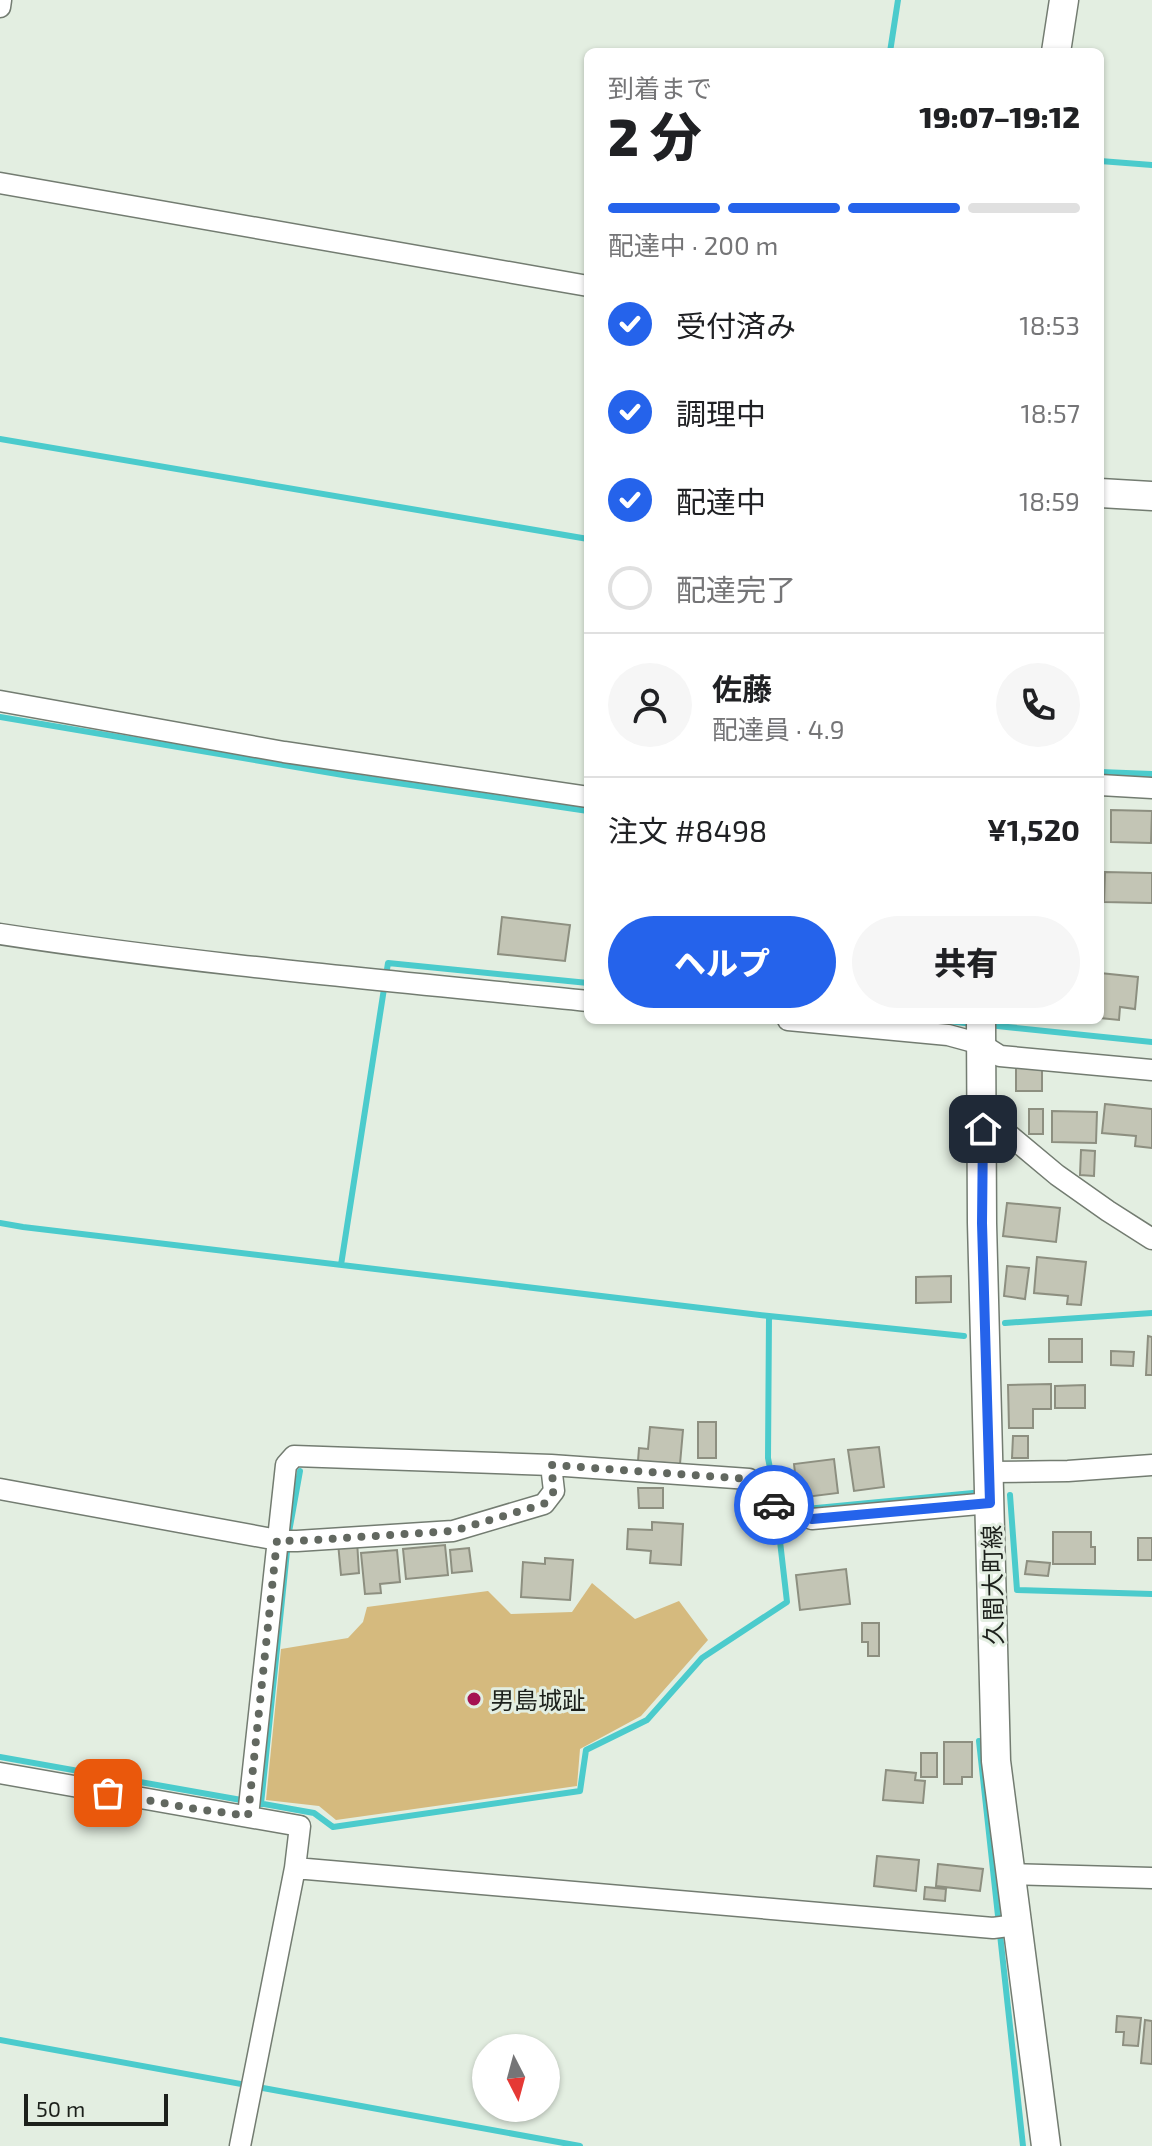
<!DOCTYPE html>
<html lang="ja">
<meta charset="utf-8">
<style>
:root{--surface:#fff;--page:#f6f6f6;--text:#202124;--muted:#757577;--line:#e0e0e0;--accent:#2563eb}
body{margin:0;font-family:"Exo 2","Noto Sans JP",sans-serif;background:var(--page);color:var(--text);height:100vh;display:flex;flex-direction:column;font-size:30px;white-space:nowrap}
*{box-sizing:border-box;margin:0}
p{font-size:26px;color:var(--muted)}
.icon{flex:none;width:44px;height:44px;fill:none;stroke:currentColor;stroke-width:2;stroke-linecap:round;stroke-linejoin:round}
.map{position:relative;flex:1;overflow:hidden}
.side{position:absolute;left:584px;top:48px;width:520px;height:976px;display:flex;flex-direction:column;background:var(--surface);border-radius:12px;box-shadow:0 2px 6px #0004}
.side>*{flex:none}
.needle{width:52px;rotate:174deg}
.fabs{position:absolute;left:472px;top:2034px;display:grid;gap:16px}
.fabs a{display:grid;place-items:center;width:88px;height:88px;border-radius:50%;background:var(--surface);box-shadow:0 2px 6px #0004;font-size:40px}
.scale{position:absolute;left:24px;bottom:20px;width:144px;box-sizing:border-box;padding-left:8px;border:4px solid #1c201b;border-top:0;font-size:22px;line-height:28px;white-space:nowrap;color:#1c201b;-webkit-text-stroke:6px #e3eee1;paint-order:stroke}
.pin{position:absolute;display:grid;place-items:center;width:68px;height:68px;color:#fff;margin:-34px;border-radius:16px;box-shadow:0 4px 12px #0006}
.courier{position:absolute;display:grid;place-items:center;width:80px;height:80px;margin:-40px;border:6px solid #2563eb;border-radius:50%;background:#fff;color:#222;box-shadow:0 2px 10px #0007}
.overview em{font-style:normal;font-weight:800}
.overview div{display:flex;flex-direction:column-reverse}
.overview{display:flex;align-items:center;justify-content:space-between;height:136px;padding:0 24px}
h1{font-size:52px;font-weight:800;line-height:60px}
.bar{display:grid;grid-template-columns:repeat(4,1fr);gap:12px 8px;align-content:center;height:96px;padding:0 24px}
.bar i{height:10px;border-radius:6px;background:var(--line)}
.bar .on{background:var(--accent)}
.bar p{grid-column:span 4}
.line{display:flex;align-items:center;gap:20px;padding:0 24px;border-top:2px solid var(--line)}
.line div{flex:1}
.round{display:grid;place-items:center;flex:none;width:84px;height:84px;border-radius:42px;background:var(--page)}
ol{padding:0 24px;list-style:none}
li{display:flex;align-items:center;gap:24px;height:88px}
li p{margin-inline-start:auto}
li .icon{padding:8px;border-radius:50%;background:var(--accent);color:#fff;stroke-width:4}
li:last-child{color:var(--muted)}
li i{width:44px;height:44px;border:4px solid var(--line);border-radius:50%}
.action{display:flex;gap:16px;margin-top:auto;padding:16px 24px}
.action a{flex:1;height:92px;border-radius:48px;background:var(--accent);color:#fff;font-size:32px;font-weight:800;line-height:92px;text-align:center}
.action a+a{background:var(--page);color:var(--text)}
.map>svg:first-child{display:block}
</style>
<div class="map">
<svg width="1152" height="2146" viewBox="0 0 1152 2146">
<rect width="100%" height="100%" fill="#e3eee1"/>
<path fill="#d5ba7e" d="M592 1583 635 1619 679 1601 708 1640 641 1716 580 1749 577 1786 336 1820 319 1806 266 1800 281 1649 348 1638 363 1622 367 1607 488 1591 511 1614 572 1612Z"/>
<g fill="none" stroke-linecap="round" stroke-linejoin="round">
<path stroke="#4bcbcc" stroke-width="6" d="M890 52 898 0
M1100 161 1152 165
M0 439 588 539
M0 717 349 776 588 811
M1100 772 1152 774
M940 1020 973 1024
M988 1025 1152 1042
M0 1223 23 1227 769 1316 964 1336
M341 1265 388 963 588 983
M769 1316 768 1458 774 1488 785 1502
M1005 1323 1152 1313
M1010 1495 1017 1590 1152 1594
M806 1509 973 1493
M979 1741 1023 2146
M0 1757 314 1813 333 1827 580 1791 586 1750 647 1720 702 1658 787 1602 778 1524
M261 1804 289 1532 300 1471
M0 2040 580 2146"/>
</g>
<path fill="#c3c5b5" stroke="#8d8f80" stroke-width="2" d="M1111 810 1152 811 1151 843 1111 842Z
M1105 872 1152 873V903L1104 902Z
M502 917 570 925 565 961 498 954Z
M1100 973 1138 977 1135 1009 1120 1007 1119 1020 1100 1018Z
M1016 1067 1042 1068V1091H1016Z
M1105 1104 1152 1109V1148L1135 1146 1136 1136 1102 1133Z
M1029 1109H1043V1134H1029Z
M1052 1111 1097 1112 1096 1143 1052 1142Z
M1081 1150 1095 1151 1094 1176 1080 1175Z
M1007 1203 1060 1208 1056 1242 1003 1236Z
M1037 1257 1086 1262 1081 1305 1067 1304 1068 1296 1034 1293Z
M1007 1266 1029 1268 1025 1299 1004 1296Z
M951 1276V1302L916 1303V1277Z
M1148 1336 1152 1337V1375H1146Z
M1049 1339H1082V1362H1049Z
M1111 1351 1134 1352 1133 1366 1111 1365Z
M1051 1384V1409H1033V1428H1009L1008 1385Z
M1085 1385V1408H1055V1386Z
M698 1422H716V1458H698Z
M650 1427 683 1430 680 1464 638 1461 639 1448 648 1449Z
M1013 1436H1028V1458H1012Z
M879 1447 884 1487 854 1491 848 1450Z
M834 1459 838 1493 798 1498 794 1464Z
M638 1488H663V1508H639Z
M652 1522 683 1524 681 1565 650 1563 651 1551 627 1549 628 1529 652 1530Z
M1053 1532H1091V1547H1095V1564H1053Z
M1138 1538H1152V1560H1138Z
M357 1541 359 1573 341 1575 338 1543Z
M445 1545 448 1575 406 1579 403 1549Z
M469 1548 472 1571 452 1573 450 1550Z
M397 1550 400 1582 380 1584 381 1593 365 1594 361 1553Z
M545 1558 573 1560 570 1600 521 1597 523 1562 545 1564Z
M1027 1561 1050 1563 1048 1576 1025 1574Z
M846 1569 850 1604 800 1610 796 1575Z
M862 1623H879V1656H868V1642H862Z
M944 1742H972V1777H962V1784H944Z
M921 1753H937V1777H921Z
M886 1770 916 1773 915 1780 925 1781 923 1803 883 1800Z
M877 1856 919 1860 916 1891 874 1886Z
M938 1864 983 1869 980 1891 936 1886Z
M925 1887 946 1889 945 1901 924 1899Z
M1117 2016 1141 2018 1138 2046 1123 2045 1124 2032H1116Z
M1145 2020 1152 2021V2064L1141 2063Z"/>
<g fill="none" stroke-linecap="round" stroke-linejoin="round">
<g stroke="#737c71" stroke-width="23">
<path id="street" d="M0 7 1 0
M0 183 588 286
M0 701 284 752 588 797
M1100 785 1152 788
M0 934C195 964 392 981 588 1001
M788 1020 948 1035 981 1044 1000 1056 1152 1070
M983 1098 1008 1134 1057 1175 1108 1211 1152 1239
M989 1472 1068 1471 1152 1465
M0 1489 283 1541H297L453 1531 544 1504 554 1491 551 1465
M0 1773 300 1826 295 1868 240 2146
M248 1816 286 1465 294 1456 551 1465 749 1479 773 1505 812 1519 990 1503
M295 1868 993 1928 1016 1925
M1010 1874 1152 1878"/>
</g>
<g stroke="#737c71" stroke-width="31">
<path id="secondary" d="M1056 52 1064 0
M1100 493 1152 496
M981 1020 982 1223 996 1761 1046 2146"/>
</g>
<use href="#street" stroke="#fff" stroke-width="20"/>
<use href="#secondary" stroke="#fff" stroke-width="28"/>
</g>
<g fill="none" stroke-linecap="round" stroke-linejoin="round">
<path stroke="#626860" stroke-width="8" stroke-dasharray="0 14.4" d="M108 1793 190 1808 248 1816 277 1540 297 1541 453 1531 544 1504 554 1491 551 1465 749 1479 774 1505"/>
<path stroke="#2563eb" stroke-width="10" d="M774 1505 812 1519 990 1503 982 1223 983 1129"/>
</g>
<circle fill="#a51251" stroke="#e3eee1" stroke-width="3" cx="474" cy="1699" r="8"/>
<g text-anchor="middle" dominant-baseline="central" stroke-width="6" stroke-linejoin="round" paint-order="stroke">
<g font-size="24" fill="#1c201b" stroke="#e3eee1">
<text transform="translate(992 1585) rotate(-91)">久間大町線</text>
</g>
<g font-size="24" fill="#1c201b" stroke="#e3eee1" text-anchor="start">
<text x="490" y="1699">男島城趾</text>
</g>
</g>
</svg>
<div class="fabs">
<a><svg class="needle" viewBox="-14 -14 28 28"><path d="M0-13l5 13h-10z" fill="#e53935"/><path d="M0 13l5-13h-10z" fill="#757577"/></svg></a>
</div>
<div class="scale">50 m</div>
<div class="pin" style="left:108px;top:1793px;background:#ea580c"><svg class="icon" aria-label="bag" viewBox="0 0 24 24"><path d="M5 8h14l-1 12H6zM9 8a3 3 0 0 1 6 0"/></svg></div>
<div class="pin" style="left:983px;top:1129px;background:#1f2937"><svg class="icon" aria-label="home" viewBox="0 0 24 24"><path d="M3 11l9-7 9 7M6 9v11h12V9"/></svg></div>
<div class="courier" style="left:774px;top:1505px"><svg class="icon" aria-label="car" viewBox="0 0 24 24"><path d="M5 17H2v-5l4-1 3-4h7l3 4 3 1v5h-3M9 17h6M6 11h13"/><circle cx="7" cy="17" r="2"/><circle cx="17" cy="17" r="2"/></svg></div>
<section class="side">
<div class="overview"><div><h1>2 分</h1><p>到着まで</p></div><em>19:07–19:12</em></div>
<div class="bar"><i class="on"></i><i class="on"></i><i class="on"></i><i></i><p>配達中 · 200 m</p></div>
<ol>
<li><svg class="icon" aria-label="check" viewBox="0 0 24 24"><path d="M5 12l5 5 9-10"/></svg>受付済み<p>18:53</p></li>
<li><svg class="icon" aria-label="check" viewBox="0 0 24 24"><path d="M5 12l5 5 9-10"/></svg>調理中<p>18:57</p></li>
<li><svg class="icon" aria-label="check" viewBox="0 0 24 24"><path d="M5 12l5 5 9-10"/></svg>配達中<p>18:59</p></li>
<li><i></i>配達完了</li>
</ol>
<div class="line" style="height:144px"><a class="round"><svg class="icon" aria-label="person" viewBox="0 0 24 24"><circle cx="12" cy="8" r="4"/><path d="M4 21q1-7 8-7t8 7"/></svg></a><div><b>佐藤</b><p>配達員 · 4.9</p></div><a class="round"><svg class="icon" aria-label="phone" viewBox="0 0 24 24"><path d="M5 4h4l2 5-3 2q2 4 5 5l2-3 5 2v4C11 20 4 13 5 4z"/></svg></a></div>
<div class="line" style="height:104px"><div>注文 #8498</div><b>¥1,520</b></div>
<div class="action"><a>ヘルプ</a><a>共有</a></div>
</section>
</div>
